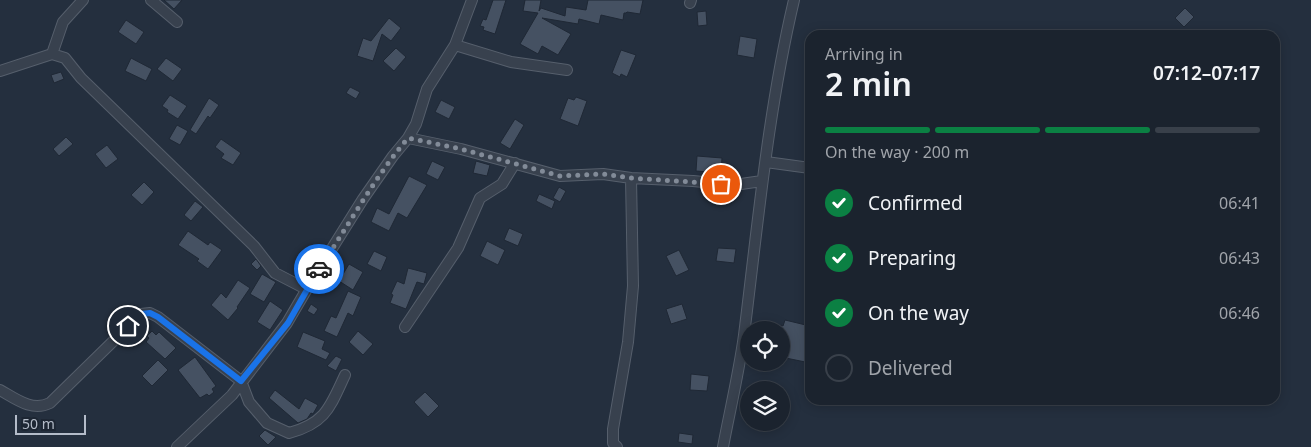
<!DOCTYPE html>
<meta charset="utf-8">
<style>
:root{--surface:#1b232e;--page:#242b36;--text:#f1f3f6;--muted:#a0a4aa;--line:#39404a;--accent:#0b8043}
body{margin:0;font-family:"Noto Sans",sans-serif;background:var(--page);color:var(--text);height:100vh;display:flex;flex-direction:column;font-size:19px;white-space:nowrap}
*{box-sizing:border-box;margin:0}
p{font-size:16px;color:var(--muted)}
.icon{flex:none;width:28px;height:28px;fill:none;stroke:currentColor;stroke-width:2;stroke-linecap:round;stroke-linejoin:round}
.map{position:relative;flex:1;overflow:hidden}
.drawer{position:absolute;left:805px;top:30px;width:475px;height:375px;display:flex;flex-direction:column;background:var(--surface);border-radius:15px;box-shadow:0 2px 12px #0003,0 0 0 1px var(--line)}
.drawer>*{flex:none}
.fabs{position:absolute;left:740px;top:321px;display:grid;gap:10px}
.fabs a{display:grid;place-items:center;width:50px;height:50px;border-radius:50%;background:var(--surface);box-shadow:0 2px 12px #0003,0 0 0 1px var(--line);font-size:25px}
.scale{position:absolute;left:15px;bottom:12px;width:71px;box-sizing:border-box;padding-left:5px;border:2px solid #b4bcc9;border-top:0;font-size:14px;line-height:18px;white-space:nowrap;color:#b4bcc9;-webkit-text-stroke:4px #1d2633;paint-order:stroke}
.pin{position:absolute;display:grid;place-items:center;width:42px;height:42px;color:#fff;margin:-21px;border:2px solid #fff;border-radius:50%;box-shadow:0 1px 5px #0007}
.courier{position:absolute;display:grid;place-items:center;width:50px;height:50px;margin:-25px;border:4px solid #1a73e8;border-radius:50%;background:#fff;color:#222;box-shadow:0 1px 6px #0007}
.summary em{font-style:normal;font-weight:600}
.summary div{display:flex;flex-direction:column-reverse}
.summary{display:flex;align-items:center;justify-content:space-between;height:85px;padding:0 20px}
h1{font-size:32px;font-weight:600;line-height:38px}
.bar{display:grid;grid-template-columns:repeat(4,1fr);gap:8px 5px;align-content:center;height:60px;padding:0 20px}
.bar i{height:6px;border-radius:4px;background:var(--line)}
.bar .on{background:var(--accent)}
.bar p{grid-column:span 4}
ol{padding:0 20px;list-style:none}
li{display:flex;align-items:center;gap:15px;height:55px}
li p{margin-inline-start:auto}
li .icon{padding:5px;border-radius:50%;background:var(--accent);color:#fff;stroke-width:4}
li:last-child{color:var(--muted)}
li i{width:28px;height:28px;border:2px solid var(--line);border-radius:50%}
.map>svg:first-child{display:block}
</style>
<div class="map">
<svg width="1311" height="447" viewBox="0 0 1311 447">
<rect width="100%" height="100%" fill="#242f3e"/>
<path fill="#455162" stroke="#1f2835" d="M164 0H182L174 9Z
M493 0H506L495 34 483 30 484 27 480 26 483 19 486 20Z
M525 0H541L539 11 541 8 565 16 566 7 586 10 588 0H643L640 14 627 12 626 13H624L623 20 601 15 599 24 579 19 578 24 542 18 571 34 558 55 542 46 538 54 520 44 538 13 523 11Z
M1185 8 1194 17 1184 27 1175 18Z
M706 11 707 25 698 26 697 12Z
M389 18 401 28 391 41 382 34 373 61 357 56 363 38 371 41Z
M126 20 144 32 136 44 118 32Z
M740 36 757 39 754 58 737 55Z
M396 48 406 57 394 71 383 61Z
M621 50 636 55 627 77 621 74 620 77 612 73Z
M131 58 152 69 146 81 125 71Z
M166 58 182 69 173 81 157 69Z
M61 72 64 79 54 83 51 75Z
M350 87 360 92 356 99 346 93Z
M170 95 187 106 178 119 167 112 168 110 162 106Z
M576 97 587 101 578 126 560 119 568 98 574 100Z
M209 98 219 105 210 118 208 116 196 134 190 130Z
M441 100 455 107 449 119 435 112Z
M515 119 524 125 510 149 500 143Z
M177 125 188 131 180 145 169 139Z
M66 137 73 144 59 156 53 149Z
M221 139 241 153 233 165 221 158 224 154 215 147Z
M107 145 118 159 106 168 95 154Z
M697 156 722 158 721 173 696 171Z
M432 161 445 167 438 180 426 174Z
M476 161 490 165 487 176 473 173Z
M409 176 427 185 407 218 398 213 389 231 371 222 377 208 389 214Z
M144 182 154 192 142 205 131 195Z
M559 187 566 191 560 202 553 198Z
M539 194 555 201 552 209 536 201Z
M195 201 203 207 191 221 184 215Z
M509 228 523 234 518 246 504 240Z
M188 231 208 245 210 242 222 250 208 269 197 261 199 259 178 245Z
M487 241 505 250 498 265 480 256Z
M718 248 736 249 734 263 716 261Z
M679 250 689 270 676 276 666 256Z
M374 251 387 257 381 271 367 264Z
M256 259 261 266 257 270 251 264Z
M349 264 363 272 353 290 339 281Z
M408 268 427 273 424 284 417 282 406 309 390 303 393 295 391 294 397 281 404 284Z
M262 274 276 282 264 302 250 294Z
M238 280 250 288 237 307 238 308 228 320 211 305 221 293 226 298Z
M348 291 361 297 353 316 348 313 337 337 324 331 331 316 336 318Z
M270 301 283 310 270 330 257 322Z
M311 304 318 309 314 315 307 311Z
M682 304 687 319 671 324 666 309Z
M785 320 810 326V363L781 357V325L783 326Z
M152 331 156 335 159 332 176 348 165 359 146 342 149 338 147 336Z
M358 331 373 344 363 355 349 342Z
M303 332 325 341 322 349 330 353 326 360 297 347Z
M336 356 342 359 336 371 327 366Z
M195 357 216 386 212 389 214 392 209 396 207 394 200 398 178 370Z
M158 360 168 370 152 386 142 376Z
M691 374 709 376 707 391 690 390Z
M275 390 299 409 305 398 318 405 313 414 311 413 307 419 298 423 269 398Z
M425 392 439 406 428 417 414 402Z
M265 430 276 437 268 445 259 436Z
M679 433 693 435 692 444 678 442Z"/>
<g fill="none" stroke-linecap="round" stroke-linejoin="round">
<g stroke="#565f6c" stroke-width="12">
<path id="minor" d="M151 0 177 22
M690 3 691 0
M455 45 511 62 567 70
M52 54 63 22 83 0
M0 71 52 54 65 58 81 78 254 246 275 273 306 289
M408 138 416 124 427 89 455 45 472 0
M766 162 810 168
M405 327 458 248 480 198 502 184 515 163
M0 390C16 399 32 412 50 403L141 314 150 313 158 317 241 381 249 402 267 423 289 433C326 423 330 407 345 375
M177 447 232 395 287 323 311 282 363 199 393 156 408 138 461 149 560 176 603 174 631 178 693 181 734 185 762 181
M617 447 613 443V429L628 342 633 286 631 178
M723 447C730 410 739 372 744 335 758 223 768 110 794 0"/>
</g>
<use href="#minor" stroke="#38414e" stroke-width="10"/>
</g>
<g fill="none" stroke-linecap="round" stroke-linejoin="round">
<path stroke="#828b98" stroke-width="5" stroke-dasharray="0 9" d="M319 269C349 225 374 178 408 138L461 149 560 176 603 174 631 178 721 184"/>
<path stroke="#1a73e8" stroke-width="6" d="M128 326 141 314 150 313 158 317 241 381 288 323 319 269"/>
</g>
</svg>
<div class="fabs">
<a><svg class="icon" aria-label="locate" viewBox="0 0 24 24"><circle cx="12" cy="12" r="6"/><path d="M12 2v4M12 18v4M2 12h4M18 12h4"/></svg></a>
<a><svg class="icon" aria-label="layers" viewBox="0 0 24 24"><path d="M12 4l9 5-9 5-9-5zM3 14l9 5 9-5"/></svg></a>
</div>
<div class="scale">50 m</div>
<div class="pin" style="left:721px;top:184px;background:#ea580c"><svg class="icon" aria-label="bag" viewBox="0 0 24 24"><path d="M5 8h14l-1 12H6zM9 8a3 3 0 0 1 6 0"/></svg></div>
<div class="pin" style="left:128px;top:326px;background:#1f2937"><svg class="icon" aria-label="home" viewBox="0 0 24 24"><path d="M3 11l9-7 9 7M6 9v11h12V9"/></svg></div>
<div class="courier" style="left:319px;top:269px"><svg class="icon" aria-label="car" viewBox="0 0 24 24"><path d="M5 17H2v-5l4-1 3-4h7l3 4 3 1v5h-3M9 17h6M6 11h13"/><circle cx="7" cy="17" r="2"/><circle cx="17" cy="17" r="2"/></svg></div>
<section class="drawer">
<div class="summary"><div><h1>2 min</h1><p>Arriving in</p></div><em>07:12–07:17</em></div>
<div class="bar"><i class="on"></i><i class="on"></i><i class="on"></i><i></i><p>On the way · 200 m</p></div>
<ol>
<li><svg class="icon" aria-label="check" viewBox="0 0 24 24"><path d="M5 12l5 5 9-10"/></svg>Confirmed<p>06:41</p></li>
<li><svg class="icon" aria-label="check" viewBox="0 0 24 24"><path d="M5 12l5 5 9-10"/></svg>Preparing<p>06:43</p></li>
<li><svg class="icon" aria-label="check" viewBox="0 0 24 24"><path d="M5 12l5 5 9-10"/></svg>On the way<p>06:46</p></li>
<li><i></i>Delivered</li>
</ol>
</section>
</div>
